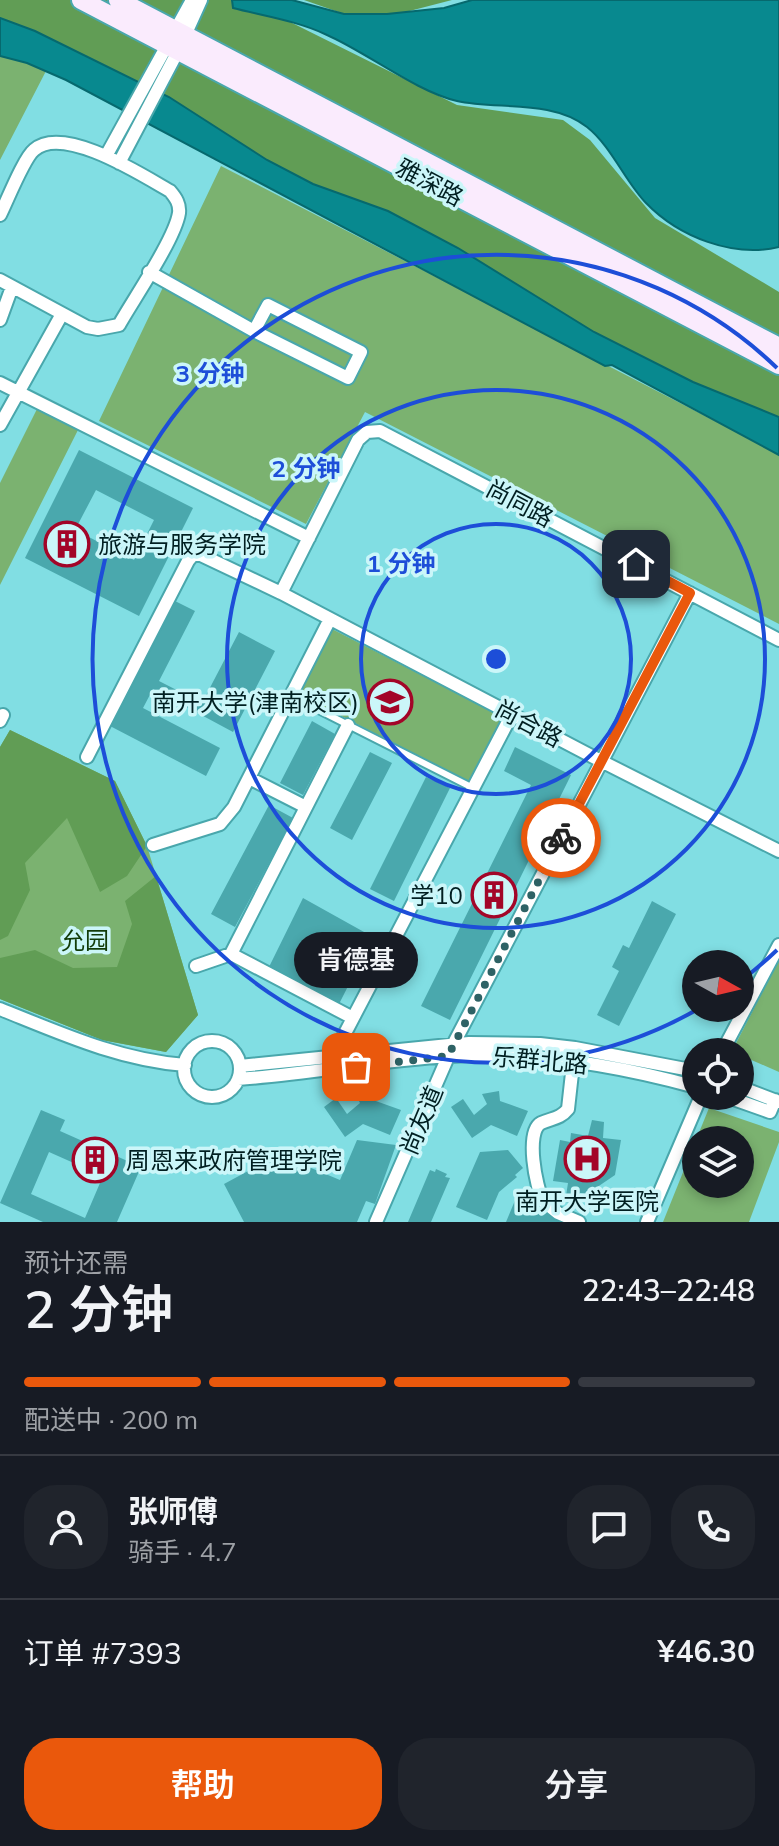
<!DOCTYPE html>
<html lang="zh">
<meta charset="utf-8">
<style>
:root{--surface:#171b24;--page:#20242c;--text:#f1f3f6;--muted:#9ea1a6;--line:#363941;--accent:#ea580c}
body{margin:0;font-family:Mulish,"Noto Sans SC",sans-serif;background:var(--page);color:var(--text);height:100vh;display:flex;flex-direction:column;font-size:30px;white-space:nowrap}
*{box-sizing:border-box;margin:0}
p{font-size:26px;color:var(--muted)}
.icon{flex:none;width:44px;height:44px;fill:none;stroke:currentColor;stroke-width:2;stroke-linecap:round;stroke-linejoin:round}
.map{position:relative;height:1222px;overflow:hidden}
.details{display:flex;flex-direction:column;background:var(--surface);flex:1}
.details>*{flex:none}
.needle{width:52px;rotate:98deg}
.fabs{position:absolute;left:682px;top:950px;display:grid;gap:16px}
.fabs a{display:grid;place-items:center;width:72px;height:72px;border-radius:50%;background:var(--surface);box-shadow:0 4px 12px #0003;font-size:40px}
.pin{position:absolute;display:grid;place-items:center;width:68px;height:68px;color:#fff;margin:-34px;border-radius:16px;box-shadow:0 4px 12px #0006}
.courier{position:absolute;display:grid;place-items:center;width:80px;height:80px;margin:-40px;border:6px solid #ea580c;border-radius:50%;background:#fff;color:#222;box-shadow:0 2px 10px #0007}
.bubble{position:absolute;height:56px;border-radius:28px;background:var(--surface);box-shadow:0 4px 12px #0003;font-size:26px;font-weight:600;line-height:56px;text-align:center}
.overview em{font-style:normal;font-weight:600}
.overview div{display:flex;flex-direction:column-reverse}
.overview{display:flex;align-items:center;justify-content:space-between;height:136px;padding:0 24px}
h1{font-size:52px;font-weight:600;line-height:60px}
.bar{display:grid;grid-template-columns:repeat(4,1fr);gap:12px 8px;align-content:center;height:96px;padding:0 24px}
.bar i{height:10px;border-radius:6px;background:var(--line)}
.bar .current{background:var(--accent)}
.bar p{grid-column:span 4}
.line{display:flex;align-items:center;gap:20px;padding:0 24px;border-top:2px solid var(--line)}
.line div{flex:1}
.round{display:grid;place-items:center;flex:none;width:84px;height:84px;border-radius:32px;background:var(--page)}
.button{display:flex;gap:16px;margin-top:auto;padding:16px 24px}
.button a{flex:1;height:92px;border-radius:32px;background:var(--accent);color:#fff;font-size:32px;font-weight:600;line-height:92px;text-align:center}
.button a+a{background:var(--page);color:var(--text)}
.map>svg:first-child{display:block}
</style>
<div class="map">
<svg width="779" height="1222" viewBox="0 0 779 1222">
<rect width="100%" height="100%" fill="#81dee3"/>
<path fill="#7bb270" d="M0 48 46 71 0 160Z
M221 166 779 454V624L365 412 306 524 99 421Z
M38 407 79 428 0 585V483Z
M332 629 503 717 469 782 299 694Z
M10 730 115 781 147 846 198 1015 166 1052 102 1040 0 999V747Z
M779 960V1072L740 1055V1052L732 1051Z
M709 1108 779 1132V1142L749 1222H663L696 1140V1184H740V1140H696Z"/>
<path fill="#619d55" d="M0 0H246L457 105 563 120 590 140 655 218 779 292V437L0 28Z
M304 0H452L367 22Z
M10 730 115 781 147 846 127 876 100 892 67 818 25 863 30 890 8 936 0 940V747Z
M156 876 198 1015 166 1052 102 1040 0 999V958L35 950 73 968 117 967 132 924 125 901Z"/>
<path fill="#08898f" stroke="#06696e" stroke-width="2" d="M232 0H292L344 14H387L444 8 472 0H779V247C733 258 679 237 646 203 624 180 612 147 587 127 552 99 496 110 457 101 417 92 366 52 327 35 298 21 264 16 233 8Z
M0 18 35 31 169 97 267 160 313 184 388 211 458 248 594 332 693 382 779 417V455L612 365 605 366 66 80 27 63 0 56Z"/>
<path fill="#4aa8ad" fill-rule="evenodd" d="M79 450 193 508 139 616 25 558ZM96 490 154 520 134 560 75 530Z
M175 601 195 611 159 681 202 703 239 632 275 651 233 732 153 689 143 708 220 748 206 776 110 726Z
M312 721 335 734 303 795 280 783Z
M515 747 571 775 450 1020 421 1006 531 785 504 771Z
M370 752 392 763 352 840 330 828Z
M426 777 450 788 394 901 370 889Z
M269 805 293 818 235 927 211 914Z
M303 898 373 937 339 1004 269 967Z
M652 901 676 914 619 1026 597 1015 619 971 612 967 623 945 629 948Z
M372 1090 373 1100 401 1110 390 1135 363 1124 345 1137 324 1107 336 1098 347 1114 360 1103 355 1093Z
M499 1091 500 1101 528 1111 517 1136 491 1125 472 1138 451 1107 463 1099 474 1115 487 1104 482 1094Z
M41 1110 65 1120 60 1131 141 1167 117 1222H43L0 1203ZM49 1152 103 1176 85 1218 31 1194Z
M592 1120 604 1122 603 1138 621 1140 615 1175 587 1194 580 1193 578 1205 565 1202 568 1183 553 1181 560 1140 570 1142 571 1133 588 1136Z
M357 1140 396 1145 375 1204 366 1201 357 1222H244L224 1184 291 1148 299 1163 340 1180Z
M508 1150 523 1168 515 1175 517 1177 499 1192 487 1220 456 1207 480 1152Z
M436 1169 447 1174 445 1177 450 1178 431 1222H408L430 1170 435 1172Z
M516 1198 572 1222H506Z"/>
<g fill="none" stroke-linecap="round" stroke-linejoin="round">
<g stroke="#49a7ac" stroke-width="10">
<path id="service" d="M291 696 473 788"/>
</g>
<g stroke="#49a7ac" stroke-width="16">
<path id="minor" d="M106 156 192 0
M119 163 178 51 201 0
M0 215C7 201 24 158 34 150 63 124 142 175 170 191 176 198 180 204 179 213 175 239 133 300 119 325L98 329 87 327 0 280
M149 272 254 331 348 378 361 352 268 305 254 331
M0 320 12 287
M0 383 309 538
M0 425 62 314
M281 593 358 440 367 432 380 431 779 640
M0 721 3 715
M87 757 188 561 193 555H201L281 593 601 761 779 851
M249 778 306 807
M153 845 220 824 234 807 330 619
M231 954 348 725
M196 966 231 954 353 1018
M0 1009C60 1033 119 1060 185 1065
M184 1069a28 28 0 1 1 56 0a28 28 0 1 1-56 0Z
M722 1052 779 945
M574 1055 568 1109C560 1119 552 1118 541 1123 525 1132 536 1187 543 1201L558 1213 579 1222
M330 1062 512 714
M240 1066 469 1043 540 1044 575 1048 696 1071
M238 1079C309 1074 379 1060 450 1056 533 1051 616 1065 696 1087
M740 1087 779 1102
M725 1096 770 1112 775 1100
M376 1222 454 1043 690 593
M647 1222 701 1096"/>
</g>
<g stroke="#49a7ac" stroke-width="22">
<path id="secondary" d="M81 0 779 365
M118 0 779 347"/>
</g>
<use href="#service" stroke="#fff" stroke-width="6"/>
<use href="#minor" stroke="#fff" stroke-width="12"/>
<use href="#secondary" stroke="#faebfd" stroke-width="18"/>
</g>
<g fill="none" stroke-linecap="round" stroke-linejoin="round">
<path stroke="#2e6265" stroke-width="8" stroke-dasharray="0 14.4" d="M356 1067 448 1056 561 838"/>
<path stroke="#ea580c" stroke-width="10" d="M561 838 690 593 636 564"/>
</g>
<g fill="none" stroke="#1d4ed8" stroke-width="4">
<circle cx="496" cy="659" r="135"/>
<circle cx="496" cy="659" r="269"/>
<path d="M777 950A404 404 0 0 1 742 980M698 1009A404 404 0 1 1 777 368"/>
</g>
<defs>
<g id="building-ring" transform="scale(2.3)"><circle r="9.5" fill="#cbf6f9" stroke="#a30528" stroke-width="1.5"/><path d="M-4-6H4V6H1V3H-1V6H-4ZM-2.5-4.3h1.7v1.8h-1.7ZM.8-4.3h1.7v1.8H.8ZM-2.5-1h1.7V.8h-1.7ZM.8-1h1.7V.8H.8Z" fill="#a30528"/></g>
<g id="university-ring" transform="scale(2.3)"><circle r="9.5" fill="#cbf6f9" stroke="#a30528" stroke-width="1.5"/><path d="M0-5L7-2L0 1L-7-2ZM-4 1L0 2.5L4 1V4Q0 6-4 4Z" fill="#a30528"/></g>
<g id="hospital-ring" transform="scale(2.3)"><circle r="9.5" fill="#cbf6f9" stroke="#a30528" stroke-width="1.5"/><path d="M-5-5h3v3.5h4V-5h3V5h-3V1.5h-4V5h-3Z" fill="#a30528"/></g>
</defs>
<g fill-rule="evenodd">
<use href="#building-ring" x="67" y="544"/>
<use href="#university-ring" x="390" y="702"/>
<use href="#building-ring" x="494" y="895"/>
<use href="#hospital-ring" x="587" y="1159"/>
<use href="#building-ring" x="95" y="1160"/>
</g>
<g text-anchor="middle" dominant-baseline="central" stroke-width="7" stroke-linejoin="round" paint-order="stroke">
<g font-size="24" fill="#011f21" stroke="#cbf6f9">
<text transform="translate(430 182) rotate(28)">雅深路</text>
<text transform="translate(520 503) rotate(28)">尚同路</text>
<text transform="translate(529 723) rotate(28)">尚合路</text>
<text transform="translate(540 1060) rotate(5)">乐群北路</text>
<text transform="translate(421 1120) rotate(-67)">尚友道</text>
</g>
<g font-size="24" fill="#011f21" stroke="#cbf6f9" text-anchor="start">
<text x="98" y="544">旅游与服务学院</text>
<text x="359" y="702" text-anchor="end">南开大学(津南校区)</text>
<text x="463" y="895" text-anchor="end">学10</text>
<text x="126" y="1160">周恩来政府管理学院</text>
<text x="587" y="1201" text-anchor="middle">南开大学医院</text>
</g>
<g font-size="24" fill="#113b08" stroke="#cbf6f9">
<text x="85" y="940">允园</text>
</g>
</g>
<circle cx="496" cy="659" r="12" fill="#1d4ed8" stroke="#cbf6f9" stroke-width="4"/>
<g font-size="24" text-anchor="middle" font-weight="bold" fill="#1d4ed8" stroke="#cbf6f9" stroke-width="7" stroke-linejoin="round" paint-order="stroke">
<text x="210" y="382">3 分钟</text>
<text x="306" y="477">2 分钟</text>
<text x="401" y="572">1 分钟</text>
</g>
</svg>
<div class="fabs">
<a><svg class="needle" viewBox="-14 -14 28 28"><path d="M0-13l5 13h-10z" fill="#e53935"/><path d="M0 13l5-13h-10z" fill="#9ea1a6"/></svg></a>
<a><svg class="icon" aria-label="locate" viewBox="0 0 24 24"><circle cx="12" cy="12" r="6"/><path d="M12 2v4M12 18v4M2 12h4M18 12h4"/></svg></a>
<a><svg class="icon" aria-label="layers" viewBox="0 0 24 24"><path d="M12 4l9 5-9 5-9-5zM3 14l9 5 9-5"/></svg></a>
</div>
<div class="pin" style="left:356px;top:1067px;background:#ea580c"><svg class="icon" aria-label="bag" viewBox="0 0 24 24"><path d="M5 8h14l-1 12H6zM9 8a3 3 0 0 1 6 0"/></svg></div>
<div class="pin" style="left:636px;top:564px;background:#1f2937"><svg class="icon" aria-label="home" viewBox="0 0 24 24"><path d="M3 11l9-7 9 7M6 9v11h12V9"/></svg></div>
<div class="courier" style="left:561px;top:838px"><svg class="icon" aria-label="bike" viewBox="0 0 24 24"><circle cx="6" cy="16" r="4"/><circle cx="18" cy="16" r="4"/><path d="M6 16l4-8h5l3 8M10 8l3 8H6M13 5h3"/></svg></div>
<div class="bubble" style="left:294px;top:932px;width:124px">肯德基</div>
</div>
<section class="details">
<div class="overview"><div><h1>2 分钟</h1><p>预计还需</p></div><em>22:43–22:48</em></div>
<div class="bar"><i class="current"></i><i class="current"></i><i class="current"></i><i></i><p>配送中 · 200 m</p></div>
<div class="line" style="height:144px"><a class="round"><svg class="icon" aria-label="person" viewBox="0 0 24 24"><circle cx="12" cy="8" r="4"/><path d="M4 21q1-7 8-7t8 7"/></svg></a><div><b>张师傅</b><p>骑手 · 4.7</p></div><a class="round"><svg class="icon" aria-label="chat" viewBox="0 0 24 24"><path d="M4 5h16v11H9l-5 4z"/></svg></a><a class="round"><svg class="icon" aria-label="phone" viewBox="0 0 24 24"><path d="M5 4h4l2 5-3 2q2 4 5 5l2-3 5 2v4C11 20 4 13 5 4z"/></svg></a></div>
<div class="line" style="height:104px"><div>订单 #7393</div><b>¥46.30</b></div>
<div class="button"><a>帮助</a><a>分享</a></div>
</section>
